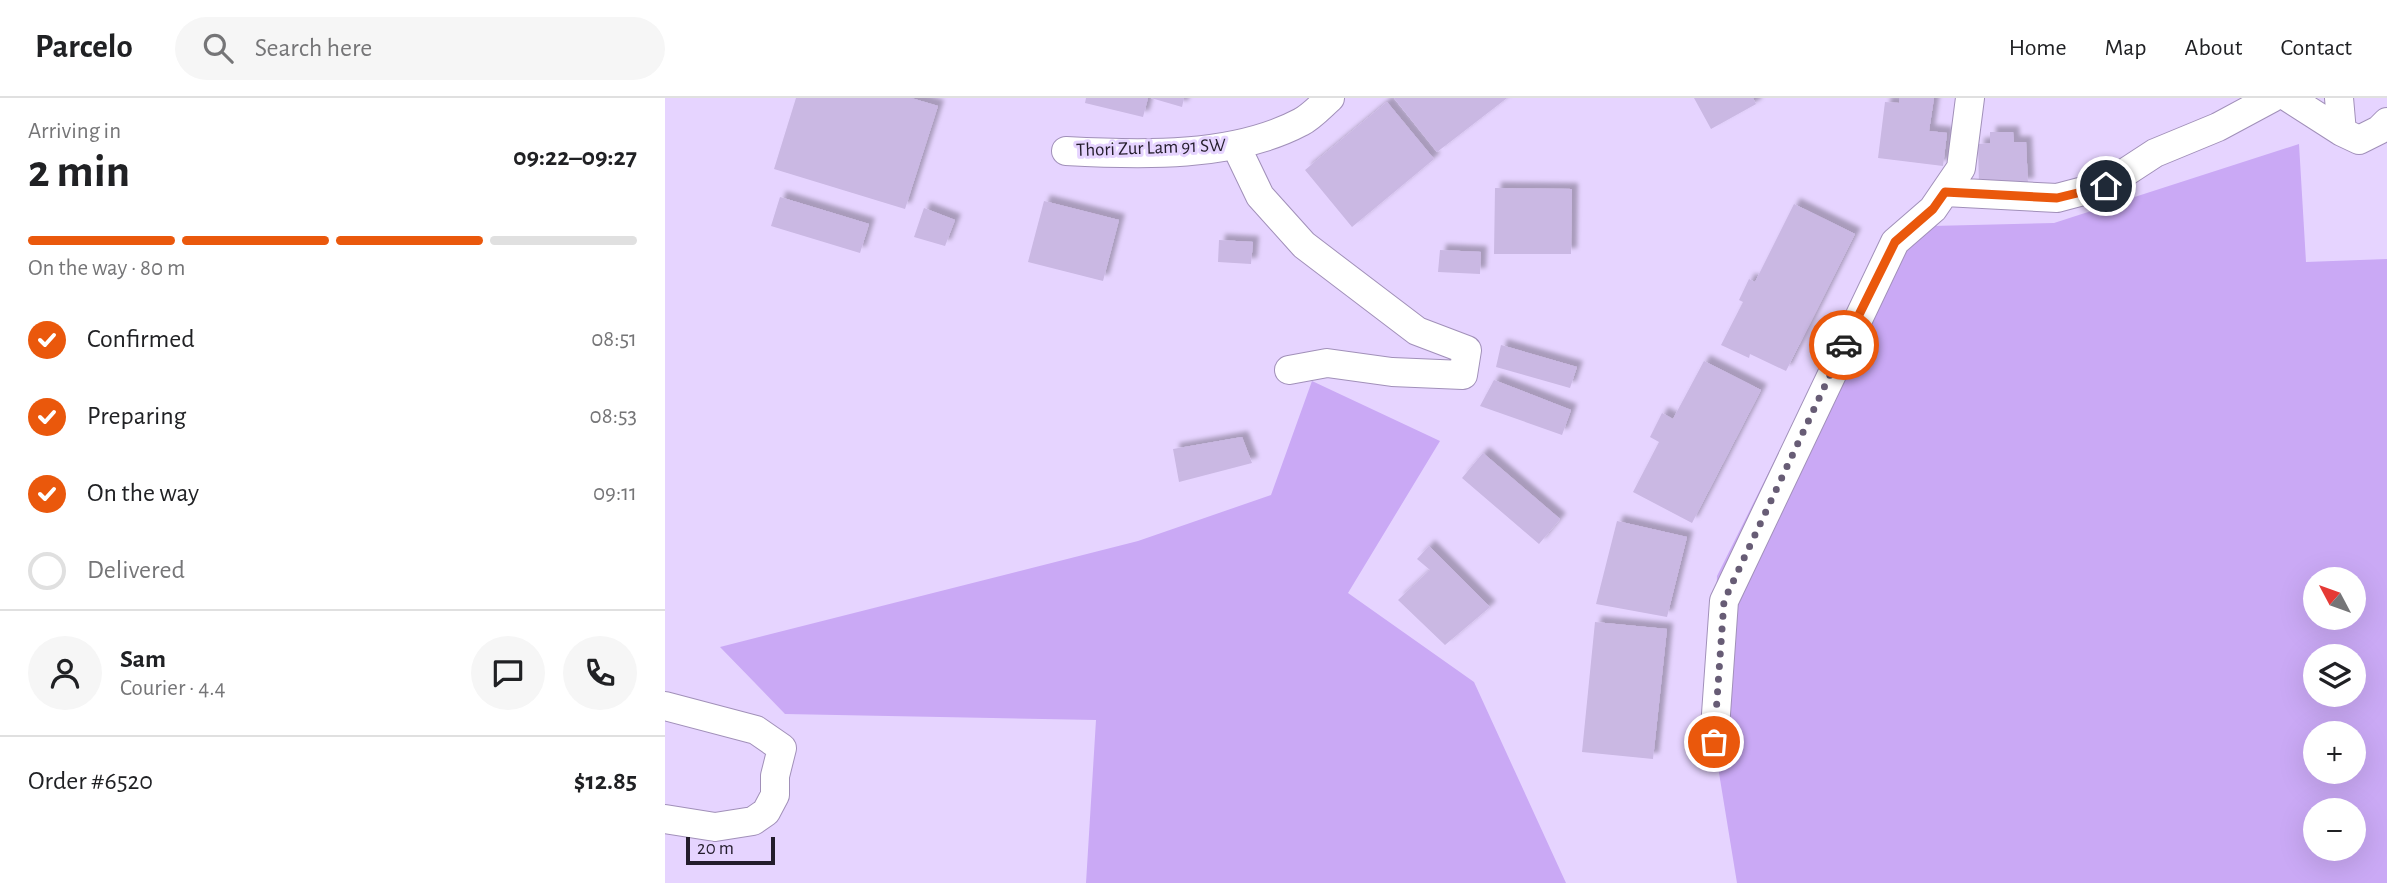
<!DOCTYPE html>
<meta charset="utf-8">
<style>
:root{--surface:#fff;--page:#f6f6f6;--text:#202124;--muted:#757577;--line:#e0e0e0;--accent:#ea580c}
body{margin:0;font-family:"Alegreya Sans",sans-serif;background:var(--page);color:var(--text);height:100vh;display:flex;flex-direction:column;font-size:26px;white-space:nowrap}
*{box-sizing:border-box;margin:0}
p{font-size:23px;color:var(--muted)}
.icon{flex:none;width:38px;height:38px;fill:none;stroke:currentColor;stroke-width:2;stroke-linecap:round;stroke-linejoin:round}
.map{position:relative;flex:1;overflow:hidden}
.sheet{display:flex;flex-direction:column;background:var(--surface);width:665px}
.sheet>*{flex:none}
.needle{width:46px;rotate:311deg}
.controls{position:absolute;left:1638px;top:469px;display:grid;gap:14px}
.controls a{display:grid;place-items:center;width:63px;height:63px;border-radius:50%;background:var(--surface);box-shadow:0 7px 28px #0002;font-size:35px}
.scale{position:absolute;left:21px;bottom:18px;width:89px;box-sizing:border-box;padding-left:7px;border:4px solid #231c2b;border-top:0;font-size:19px;line-height:24px;white-space:nowrap;color:#231c2b;-webkit-text-stroke:5px #e6d4ff;paint-order:stroke}
.pin{position:absolute;display:grid;place-items:center;width:60px;height:60px;color:#fff;margin:-30px;border:4px solid #fff;border-radius:50%;box-shadow:0 2px 7px #0007}
.courier{position:absolute;display:grid;place-items:center;width:70px;height:70px;margin:-35px;border:5px solid #ea580c;border-radius:50%;background:#fff;color:#222;box-shadow:0 2px 9px #0007}
.headline em{font-style:normal;font-weight:700}
.headline div{display:flex;flex-direction:column-reverse}
.headline{display:flex;align-items:center;justify-content:space-between;height:119px;padding:0 28px}
h1{font-size:46px;font-weight:700;line-height:52px}
.bar{display:grid;grid-template-columns:repeat(4,1fr);gap:10px 7px;align-content:center;height:84px;padding:0 28px}
.bar i{height:9px;border-radius:5px;background:var(--line)}
.bar .selected{background:var(--accent)}
.bar p{grid-column:span 4}
.line{display:flex;align-items:center;gap:18px;padding:0 28px;border-top:2px solid var(--line)}
.line div{flex:1}
.round{display:grid;place-items:center;flex:none;width:74px;height:74px;border-radius:37px;background:var(--page)}
ol{padding:0 28px;list-style:none}
li{display:flex;align-items:center;gap:21px;height:77px}
li p{margin-inline-start:auto}
li .icon{padding:7px;border-radius:50%;background:var(--accent);color:#fff;stroke-width:4}
li:last-child{color:var(--muted)}
li i{width:38px;height:38px;border:4px solid var(--line);border-radius:50%}
header{display:flex;align-items:center;gap:42px;box-sizing:border-box;height:98px;padding:0 35px;background:var(--surface);border-bottom:2px solid var(--line)}
header strong{font-size:33px}
nav{display:flex;gap:38px;margin-inline-start:auto;font-size:24px}
.search{width:490px;height:63px;background:var(--page);display:flex;align-items:center;gap:18px;box-sizing:border-box;padding:0 24px;border-radius:38px;color:var(--muted);font-size:26px}
main{display:flex;flex:1;min-height:0}
.map>svg:first-child{display:block}
</style>
<header>
<strong>Parcelo</strong>
<div class="search"><svg class="icon" aria-label="search" viewBox="0 0 24 24"><circle cx="10" cy="10" r="6"/><path d="M15 15l6 6"/></svg>Search here</div>
<nav><a>Home</a><a>Map</a><a>About</a><a>Contact</a></nav>
</header>
<main>
<section class="sheet">
<div class="headline"><div><h1>2 min</h1><p>Arriving in</p></div><em>09:22–09:27</em></div>
<div class="bar"><i class="selected"></i><i class="selected"></i><i class="selected"></i><i></i><p>On the way · 80 m</p></div>
<ol>
<li><svg class="icon" aria-label="check" viewBox="0 0 24 24"><path d="M5 12l5 5 9-10"/></svg>Confirmed<p>08:51</p></li>
<li><svg class="icon" aria-label="check" viewBox="0 0 24 24"><path d="M5 12l5 5 9-10"/></svg>Preparing<p>08:53</p></li>
<li><svg class="icon" aria-label="check" viewBox="0 0 24 24"><path d="M5 12l5 5 9-10"/></svg>On the way<p>09:11</p></li>
<li><i></i>Delivered</li>
</ol>
<div class="line" style="height:126px"><a class="round"><svg class="icon" aria-label="person" viewBox="0 0 24 24"><circle cx="12" cy="8" r="4"/><path d="M4 21q1-7 8-7t8 7"/></svg></a><div><b>Sam</b><p>Courier · 4.4</p></div><a class="round"><svg class="icon" aria-label="chat" viewBox="0 0 24 24"><path d="M4 5h16v11H9l-5 4z"/></svg></a><a class="round"><svg class="icon" aria-label="phone" viewBox="0 0 24 24"><path d="M5 4h4l2 5-3 2q2 4 5 5l2-3 5 2v4C11 20 4 13 5 4z"/></svg></a></div>
<div class="line" style="height:91px"><div>Order #6520</div><b>$12.85</b></div>
</section>
<div class="map">
<svg width="1722" height="785" viewBox="0 0 1722 785">
<defs>
<filter id="shadow"><feDropShadow dx="6" dy="-6" stdDeviation="2" flood-color="#0004"/></filter>
</defs>
<rect width="100%" height="100%" fill="#e6d4ff"/>
<path fill="#caa9f5" fill-rule="evenodd" d="M1634 46 1641 164 1722 161V785H1072L1046 626 1052 478 1226 129 1389 125ZM1650 481H1689V520H1650ZM1650 558H1689V597H1650ZM1650 635H1689V674H1650ZM1650 712H1689V751H1650Z
M647 283 775 343 683 495 809 584 901 785H421L431 622 120 616 55 549 473 443 606 397Z"/>
<path fill="#cab8e3" filter="url(#shadow)" d="M131 0H246L273 8 240 111 109 71Z
M421 0H483L478 19 420 5Z
M486 0H519L517 9Z
M729 0H842L772 54Z
M1029 0H1088L1091 6 1046 31Z
M1235 0H1269L1264 33 1282 35 1278 68 1213 60 1220 4 1234 5Z
M722 4 769 61 687 129 640 72Z
M1325 34H1348L1349 44H1361L1363 86 1314 88 1313 46 1325 45Z
M830 90 907 91 906 156H829Z
M115 99 204 126 195 155 106 128Z
M379 103 454 122 438 183 363 164Z
M1129 106 1190 136 1121 273 1085 256 1084 260 1056 247 1078 204 1074 202 1084 181 1090 184Z
M259 110 290 122 280 148 249 139Z
M554 142 588 144 586 166 553 164Z
M775 152 816 154 815 176 773 174Z
M836 247 912 269 905 290 831 269Z
M1039 263 1096 292 1027 425 968 394 994 344 985 339 997 315 1008 321Z
M829 282 906 312 897 337 815 308Z
M577 339 587 365 514 384 508 351Z
M818 355 895 421 874 446 797 380Z
M952 423 1022 439 1002 519 931 506Z
M764 448 825 509 780 547 733 502 765 472 752 461Z
M930 524 1002 531 988 661 917 654Z"/>
<g fill="none" stroke-linecap="round" stroke-linejoin="round">
<g stroke="#a190b9" stroke-width="30">
<path id="street" d="M1624 0 1677 34
M1674 0 1677 34 1694 42 1714 32 1722 24
M571 48 595 98 639 147 752 233 802 252 798 277 727 274 662 265 624 272
M401 53C476 57 568 60 636 24 646 19 656 8 665 0
M1280 94 1392 100 1441 87 1490 55 1553 29 1607 0
M0 608 91 632 117 650 110 678V697L101 714 88 723 50 729 0 721
M1049 644 1059 503 1230 144 1268 111 1296 70 1305 0"/>
</g>
<use href="#street" stroke="#fff" stroke-width="28"/>
</g>
<g fill="none" stroke-linecap="round" stroke-linejoin="round">
<path stroke="#675c75" stroke-width="7" stroke-dasharray="0 12.6" d="M1049 644 1059 503 1179 247"/>
<path stroke="#ea580c" stroke-width="9" d="M1179 247 1230 144 1268 111 1280 94 1392 100 1441 88"/>
</g>
<g text-anchor="middle" dominant-baseline="central" stroke-width="6" stroke-linejoin="round" paint-order="stroke">
<g font-size="19" fill="#231c2b" stroke="#e6d4ff">
<text transform="translate(486 50) rotate(-2)">Thori Zur Lam 91 SW</text>
</g>
</g>
</svg>
<div class="controls">
<a><svg class="needle" viewBox="-14 -14 28 28"><path d="M0-13l5 13h-10z" fill="#e53935"/><path d="M0 13l5-13h-10z" fill="#757577"/></svg></a>
<a><svg class="icon" aria-label="layers" viewBox="0 0 24 24"><path d="M12 4l9 5-9 5-9-5zM3 14l9 5 9-5"/></svg></a>
<a>+</a>
<a>−</a>
</div>
<div class="scale">20 m</div>
<div class="pin" style="left:1049px;top:644px;background:#ea580c"><svg class="icon" aria-label="bag" viewBox="0 0 24 24"><path d="M5 8h14l-1 12H6zM9 8a3 3 0 0 1 6 0"/></svg></div>
<div class="pin" style="left:1441px;top:88px;background:#1f2937"><svg class="icon" aria-label="home" viewBox="0 0 24 24"><path d="M3 11l9-7 9 7M6 9v11h12V9"/></svg></div>
<div class="courier" style="left:1179px;top:247px"><svg class="icon" aria-label="car" viewBox="0 0 24 24"><path d="M5 17H2v-5l4-1 3-4h7l3 4 3 1v5h-3M9 17h6M6 11h13"/><circle cx="7" cy="17" r="2"/><circle cx="17" cy="17" r="2"/></svg></div>
</div>
</main>
